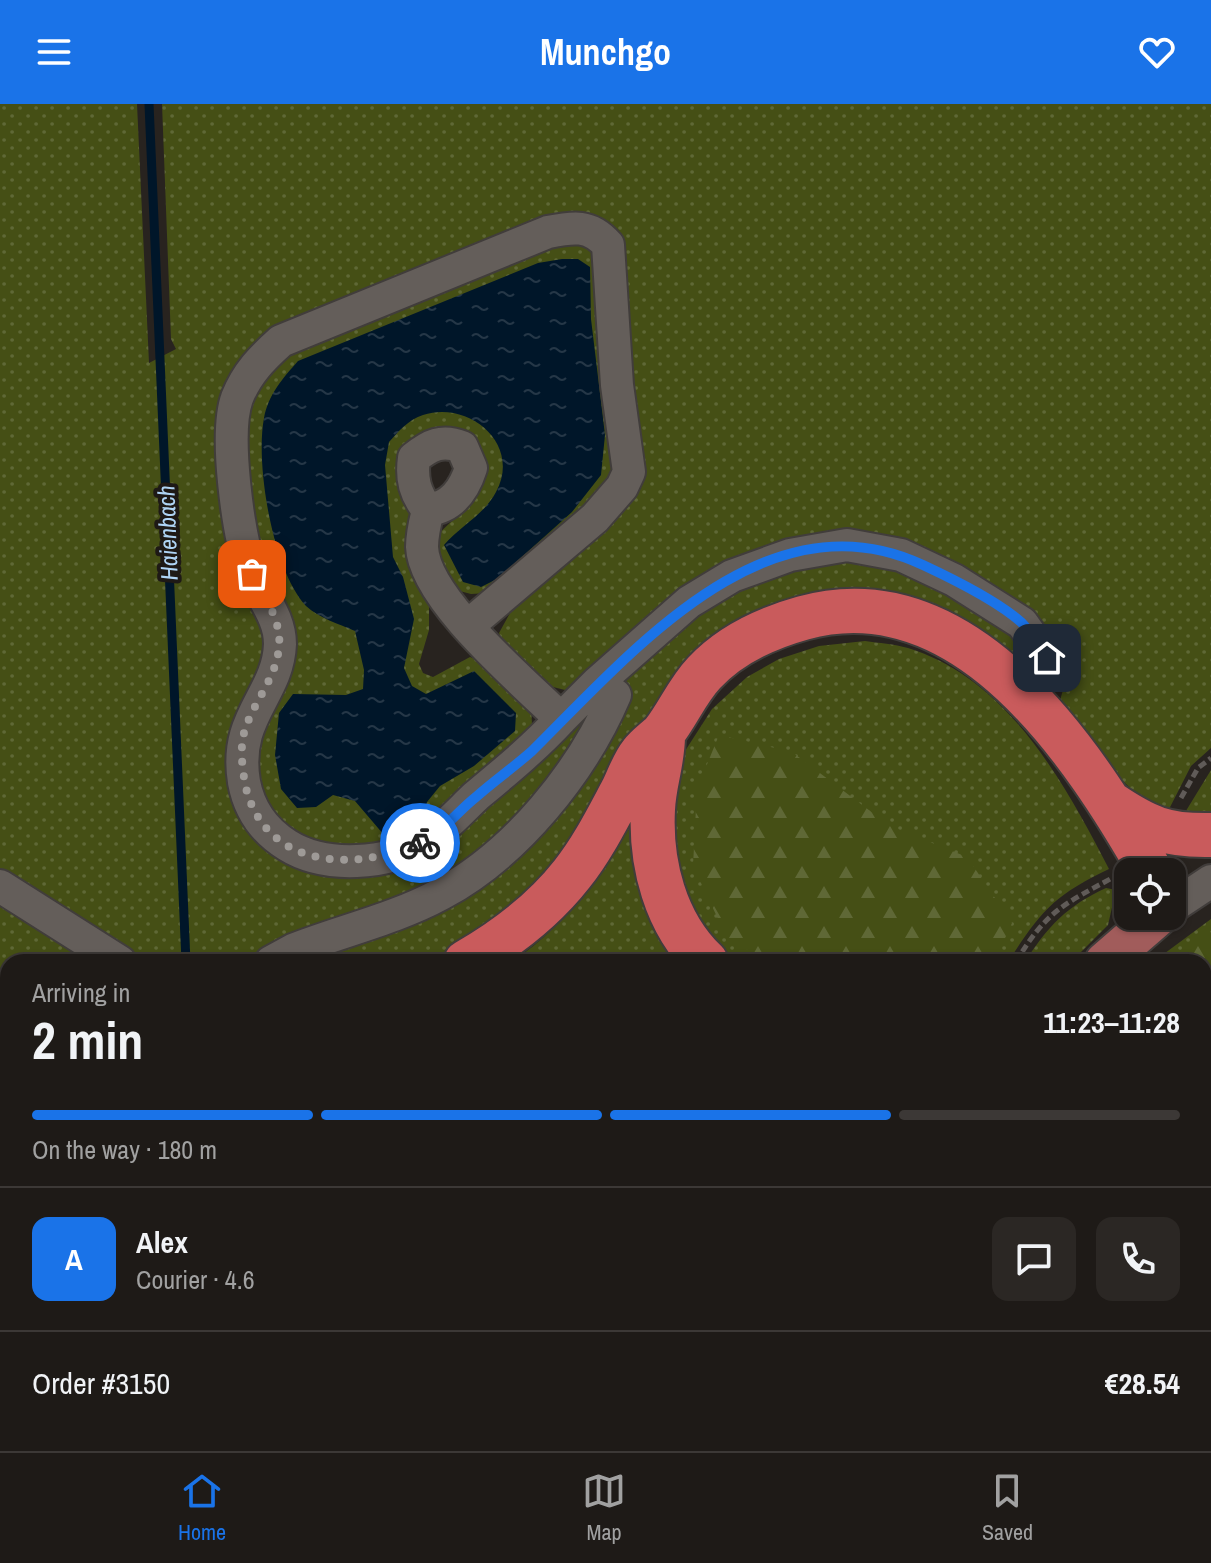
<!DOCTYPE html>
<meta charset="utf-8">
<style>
:root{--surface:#1e1a17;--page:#2b2724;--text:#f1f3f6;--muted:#a1a1a1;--line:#3c3836;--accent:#1a73e8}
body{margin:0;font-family:"Archivo Narrow",sans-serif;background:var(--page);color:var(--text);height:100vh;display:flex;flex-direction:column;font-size:30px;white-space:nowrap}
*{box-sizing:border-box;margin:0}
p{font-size:26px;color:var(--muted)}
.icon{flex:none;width:44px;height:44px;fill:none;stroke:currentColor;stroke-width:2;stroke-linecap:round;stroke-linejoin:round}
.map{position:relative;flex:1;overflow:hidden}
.sheet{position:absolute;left:0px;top:850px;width:1212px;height:498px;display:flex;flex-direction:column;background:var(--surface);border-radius:24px 24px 0 0;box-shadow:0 2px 6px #0004,0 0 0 2px var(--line)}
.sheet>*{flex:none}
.buttons{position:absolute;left:1114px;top:754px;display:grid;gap:16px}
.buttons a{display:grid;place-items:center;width:72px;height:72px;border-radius:16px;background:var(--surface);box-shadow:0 2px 6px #0004,0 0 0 2px var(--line);font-size:40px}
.pin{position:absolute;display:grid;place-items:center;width:68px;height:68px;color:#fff;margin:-34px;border-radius:16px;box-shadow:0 4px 12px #0006}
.courier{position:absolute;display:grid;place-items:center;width:80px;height:80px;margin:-40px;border:6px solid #1a73e8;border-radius:50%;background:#fff;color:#222;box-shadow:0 2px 10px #0007}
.summary em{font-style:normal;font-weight:700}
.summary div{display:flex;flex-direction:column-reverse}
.summary{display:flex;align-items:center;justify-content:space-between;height:136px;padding:0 32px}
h1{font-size:52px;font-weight:700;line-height:60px}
.bar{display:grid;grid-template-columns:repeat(4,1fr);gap:12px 8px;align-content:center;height:96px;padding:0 32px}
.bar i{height:10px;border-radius:6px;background:var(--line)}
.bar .current{background:var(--accent)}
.bar p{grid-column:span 4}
.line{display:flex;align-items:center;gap:20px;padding:0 32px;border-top:2px solid var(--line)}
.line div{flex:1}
.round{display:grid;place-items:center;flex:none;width:84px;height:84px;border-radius:16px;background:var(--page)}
header{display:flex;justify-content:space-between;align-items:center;height:104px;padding:0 32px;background:var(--accent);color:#fff;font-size:36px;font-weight:700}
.menu{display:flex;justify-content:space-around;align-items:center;height:112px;border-top:2px solid var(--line);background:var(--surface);font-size:22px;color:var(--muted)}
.menu a{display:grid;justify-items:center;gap:4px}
.menu .current{color:var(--accent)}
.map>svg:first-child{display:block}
</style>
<header><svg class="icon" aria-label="menu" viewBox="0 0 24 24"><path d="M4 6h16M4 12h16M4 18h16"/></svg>Munchgo<svg class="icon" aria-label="heart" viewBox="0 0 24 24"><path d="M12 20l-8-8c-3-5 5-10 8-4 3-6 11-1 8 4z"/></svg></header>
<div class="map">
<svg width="1211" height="1347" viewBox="0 0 1211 1347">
<defs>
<pattern id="grass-dots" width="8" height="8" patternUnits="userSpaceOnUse" patternTransform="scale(2)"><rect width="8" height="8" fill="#454f15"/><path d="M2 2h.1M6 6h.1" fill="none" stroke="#5f6836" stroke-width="1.8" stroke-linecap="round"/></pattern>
<pattern id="forest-firs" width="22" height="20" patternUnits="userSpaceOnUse" patternTransform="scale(2)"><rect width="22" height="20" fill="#454f15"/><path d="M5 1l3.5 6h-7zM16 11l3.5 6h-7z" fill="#5f6836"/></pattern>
<pattern id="water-ripples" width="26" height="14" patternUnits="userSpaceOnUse" patternTransform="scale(2)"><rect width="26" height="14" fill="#001629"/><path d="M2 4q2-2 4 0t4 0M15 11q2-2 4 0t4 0" fill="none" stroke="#253747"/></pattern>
<filter id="shadow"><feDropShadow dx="7" dy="7" stdDeviation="0" flood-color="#0009"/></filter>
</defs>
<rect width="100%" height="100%" fill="#28231f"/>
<path fill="#342632" d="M0 1097 8 1098V1297L0 1299Z"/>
<path fill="url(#grass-dots)" d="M0 0H137L149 259 176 245 171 235 162 0H1211V644L1191 662 1165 713C1121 682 1092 642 1059 600L1065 579 1064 560 1052 538 1020 507 815 436 584 578 565 586 549 582 503 543 499 529 515 500 620 404 638 327 633 272 605 117 259 236 245 250 235 268 266 553 237 614 256 730 274 752 301 763 371 765 600 595 569 656 471 763 261 858H140L0 766Z
M571 135 599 150 616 359 607 382 487 489 471 490 452 485 433 436C475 391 484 401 472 335L400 364 429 501V526L419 560 423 569 433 573 470 553 487 560 531 603 532 620 521 642 423 728 364 747 295 735 261 701 250 643 274 586 243 340 250 293 269 264 297 242Z
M818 452 894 456 1009 523 1030 556 1005 548 764 507 569 754 467 841 436 858H283L499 756 616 580 695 501Z
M865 537C879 539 894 540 908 544 1008 575 1064 678 1109 765 1053 792 1041 807 1008 858H725L678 790 672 687 685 647 712 605 747 573 779 555 819 542Z
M1211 666V718L1181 715Z
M642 688 683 858H511C574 819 608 752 642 688Z
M1106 784 1116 786 1108 821 1071 858H1025C1047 823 1068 801 1106 784Z
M0 792 106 858H8V889L0 888Z
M1211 815V896H1204V858H1153Z
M0 1023 8 1025V1098L0 1097Z
M519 1340H621L616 1347H519Z
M726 1340H755L778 1347H695Z"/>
<path fill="url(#forest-firs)" d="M719 631 792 648 890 722 967 753 1012 819 994 858H771L728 836 693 762 697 685Z
M1211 828V872L1204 874V858H1169Z"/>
<path fill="url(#water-ripples)" d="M562 155H578L590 163 591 215 605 331 601 371 572 408 497 475 481 483 463 478 444 441C460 422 484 411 496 388 522 340 469 296 423 311 409 315 398 328 389 338L385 361 393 453 403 473 414 515 404 564 412 582 426 590 474 567 516 609 515 627 474 662 440 682 427 698 421 716 407 729 384 731 355 697 333 691 316 703 297 704 281 685 275 651 279 609 293 590 346 591 363 585 364 566 355 527C339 520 319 514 306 502 273 467 255 361 264 314 268 291 283 274 298 257L538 159Z"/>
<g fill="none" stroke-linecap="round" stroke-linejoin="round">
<path stroke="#001629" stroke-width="9" d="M149 0 186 858
M240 1340 242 1347"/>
</g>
<path fill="#e48b65" filter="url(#shadow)" d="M0 1164 8 1165V1249H0Z
M1211 1214V1269H1207L1204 1215Z
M8 1301V1329L0 1331V1303Z
M1211 1304V1347H1150L1149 1340H1204V1305Z
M43 1340H96L97 1347H44Z
M160 1340H209L212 1347H152L151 1343Z
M981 1340H1043L1035 1347H974Z"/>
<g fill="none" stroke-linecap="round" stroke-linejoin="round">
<g stroke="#413d3b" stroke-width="36">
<path id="minor" d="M428 406C452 403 464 386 471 364L462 343C442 335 430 341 414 354 411 375 415 390 428 406 425 418 422 431 422 443 424 495 524 578 561 615 534 644 506 667 476 692 460 707 444 725 426 737 388 761 325 765 287 741 263 726 249 705 244 678 233 612 278 592 280 540 280 512 260 492 251 467 238 430 224 330 237 294 247 269 262 254 281 237L548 128C573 123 590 120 608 141L617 281 629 368 622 383 595 414 469 521
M597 579 689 498 732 472 790 451 847 441 901 451 954 476 1022 519 1047 554
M0 782 120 858
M1172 803 1211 777
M271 858 293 846C341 827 395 815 441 790 516 750 582 668 615 591L597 579 561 615
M1204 1181H1211
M128 1340V1347
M840 1340 883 1345 912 1340"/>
</g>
<g stroke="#413d3b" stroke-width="44">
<path id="major" d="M1105 858 1158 812
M637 1347 640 1340
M669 1347 679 1340"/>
</g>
<g stroke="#413d3b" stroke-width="48">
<path id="highway" d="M663 632C663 657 654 680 653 705 650 759 665 819 706 858
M1110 699C1147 724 1166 732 1211 731
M466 858C506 835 543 807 572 770 592 745 607 715 622 687 628 675 633 660 641 650 647 642 656 636 663 629 678 610 687 587 704 569 730 541 767 524 803 514 965 469 1083 648 1151 768
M0 924H8
M1204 929 1211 928
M0 974H8
M1204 979 1211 978
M1204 1060 1211 1059"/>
</g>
<path stroke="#605b58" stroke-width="5" stroke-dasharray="8 4" stroke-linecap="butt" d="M1181 694 1198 664 1211 654
M1016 858C1046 807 1064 800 1114 773
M510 1340 511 1347"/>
<use href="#minor" stroke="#645e5a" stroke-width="32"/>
<use href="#major" stroke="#a15c5b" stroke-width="40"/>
<use href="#highway" stroke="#c95b5c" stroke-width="44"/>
</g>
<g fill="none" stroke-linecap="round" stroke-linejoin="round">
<path stroke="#9e9a97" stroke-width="8" stroke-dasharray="0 14.4" d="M252 470C264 492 282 517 279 543 276 577 250 601 243 633 240 649 243 672 247 688 270 766 357 767 420 739"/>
<path stroke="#1a73e8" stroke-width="10" d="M420 739C441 730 458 707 476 693 494 677 514 663 532 647 631 549 766 387 923 461 953 475 998 497 1022 519 1031 528 1039 543 1047 554"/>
</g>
<g text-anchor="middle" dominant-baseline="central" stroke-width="8" stroke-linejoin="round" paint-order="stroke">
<g font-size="24" font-style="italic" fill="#afd4f5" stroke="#1e1916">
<text transform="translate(167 429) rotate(-92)">Haienbach</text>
</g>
</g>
</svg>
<div class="buttons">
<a><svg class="icon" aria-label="locate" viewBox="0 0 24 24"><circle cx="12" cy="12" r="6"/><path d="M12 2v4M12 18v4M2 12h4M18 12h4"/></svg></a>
</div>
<div class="pin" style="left:252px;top:470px;background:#ea580c"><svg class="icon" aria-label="bag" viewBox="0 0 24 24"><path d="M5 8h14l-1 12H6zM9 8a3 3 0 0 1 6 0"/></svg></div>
<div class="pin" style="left:1047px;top:554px;background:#1f2937"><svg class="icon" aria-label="home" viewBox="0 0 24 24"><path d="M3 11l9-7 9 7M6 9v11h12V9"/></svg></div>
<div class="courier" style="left:420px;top:739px"><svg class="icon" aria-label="bike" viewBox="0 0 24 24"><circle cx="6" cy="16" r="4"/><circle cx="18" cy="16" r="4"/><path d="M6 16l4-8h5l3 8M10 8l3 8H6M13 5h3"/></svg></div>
<section class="sheet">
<div class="summary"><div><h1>2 min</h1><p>Arriving in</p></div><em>11:23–11:28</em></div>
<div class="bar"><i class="current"></i><i class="current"></i><i class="current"></i><i></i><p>On the way · 180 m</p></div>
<div class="line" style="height:144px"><b class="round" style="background:var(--accent);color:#fff">A</b><div><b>Alex</b><p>Courier · 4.6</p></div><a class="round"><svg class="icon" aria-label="chat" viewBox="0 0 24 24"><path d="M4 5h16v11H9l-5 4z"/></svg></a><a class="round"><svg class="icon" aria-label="phone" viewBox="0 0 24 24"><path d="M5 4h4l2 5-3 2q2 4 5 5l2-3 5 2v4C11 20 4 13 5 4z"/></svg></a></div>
<div class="line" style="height:104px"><div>Order #3150</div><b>€28.54</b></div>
</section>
</div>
<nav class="menu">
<a class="current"><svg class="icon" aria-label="home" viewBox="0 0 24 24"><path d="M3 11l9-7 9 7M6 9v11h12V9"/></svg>Home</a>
<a><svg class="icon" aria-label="map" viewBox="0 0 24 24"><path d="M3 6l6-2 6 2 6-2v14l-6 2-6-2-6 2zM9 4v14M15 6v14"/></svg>Map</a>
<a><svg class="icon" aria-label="saved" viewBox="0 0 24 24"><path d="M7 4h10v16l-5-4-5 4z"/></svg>Saved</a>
</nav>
